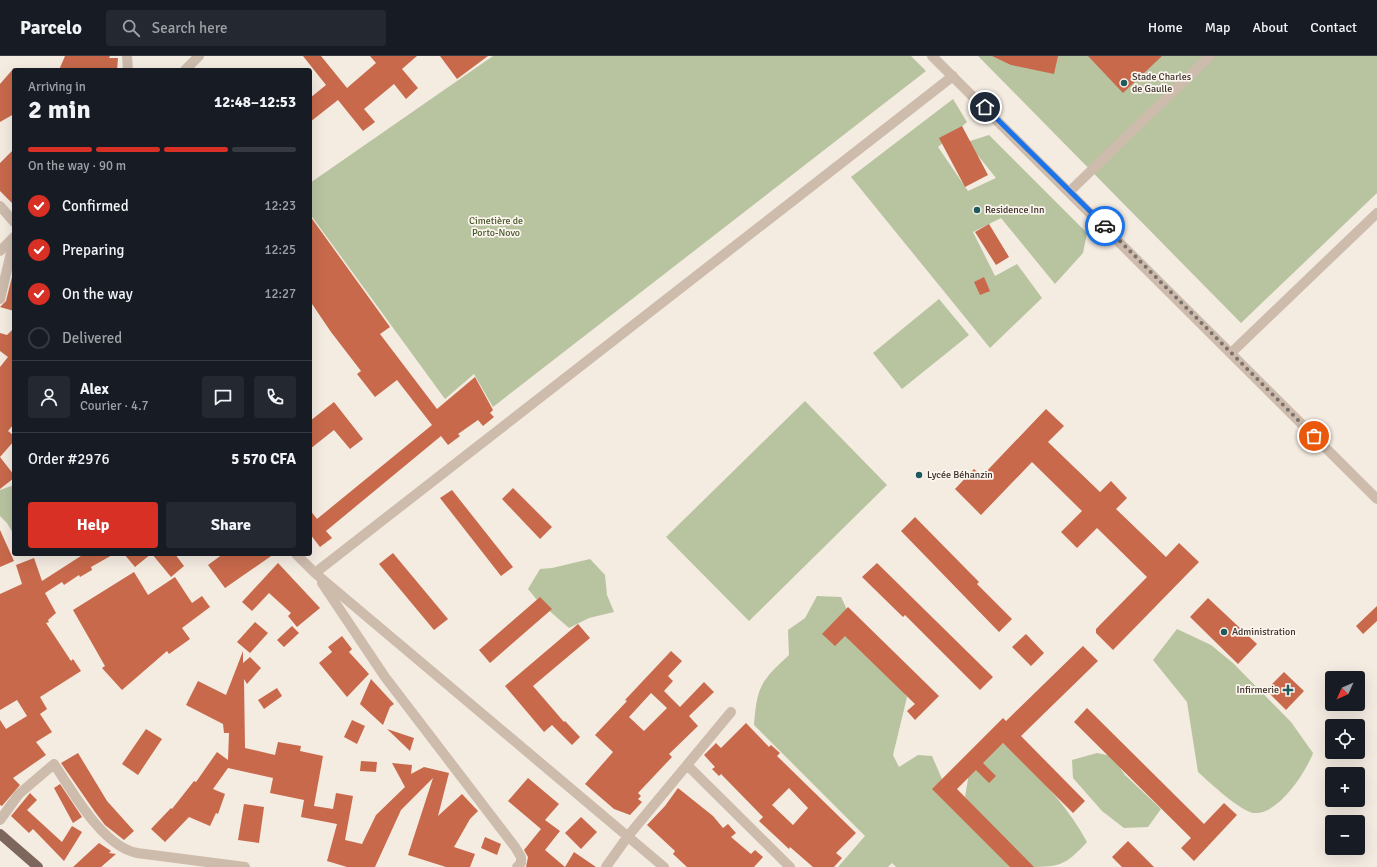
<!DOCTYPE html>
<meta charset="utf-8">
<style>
:root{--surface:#171b24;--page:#242831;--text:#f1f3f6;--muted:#9ea1a6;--line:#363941;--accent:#d93025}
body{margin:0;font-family:Signika,sans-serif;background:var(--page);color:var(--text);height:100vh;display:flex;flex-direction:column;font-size:15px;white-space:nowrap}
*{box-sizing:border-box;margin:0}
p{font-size:13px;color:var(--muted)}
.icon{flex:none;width:22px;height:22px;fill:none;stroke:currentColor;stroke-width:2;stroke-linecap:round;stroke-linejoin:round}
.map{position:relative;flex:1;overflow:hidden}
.panel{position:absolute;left:12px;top:12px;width:300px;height:488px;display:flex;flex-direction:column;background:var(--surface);border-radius:4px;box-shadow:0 4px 16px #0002}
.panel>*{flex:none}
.needle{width:26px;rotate:225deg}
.tools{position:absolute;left:1325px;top:615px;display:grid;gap:8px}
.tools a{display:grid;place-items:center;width:40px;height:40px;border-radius:4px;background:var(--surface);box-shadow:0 4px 16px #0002;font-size:20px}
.pin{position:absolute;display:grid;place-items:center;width:34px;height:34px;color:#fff;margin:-17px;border:2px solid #fff;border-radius:50%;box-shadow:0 1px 4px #0007}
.courier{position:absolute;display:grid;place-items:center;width:40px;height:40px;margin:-20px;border:3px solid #1a73e8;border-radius:50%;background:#fff;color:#222;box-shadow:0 1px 5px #0007}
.summary em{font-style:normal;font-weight:700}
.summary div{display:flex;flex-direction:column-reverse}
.summary{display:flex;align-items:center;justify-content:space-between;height:68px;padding:0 16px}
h1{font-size:26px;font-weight:700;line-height:30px}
.bar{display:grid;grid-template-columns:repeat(4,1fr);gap:6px 4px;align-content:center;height:48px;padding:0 16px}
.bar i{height:5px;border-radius:3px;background:var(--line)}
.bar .on{background:var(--accent)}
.bar p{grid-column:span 4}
.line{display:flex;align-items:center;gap:10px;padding:0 16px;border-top:1px solid var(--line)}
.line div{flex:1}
.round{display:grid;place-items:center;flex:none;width:42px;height:42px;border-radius:4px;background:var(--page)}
ol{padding:0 16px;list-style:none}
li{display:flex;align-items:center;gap:12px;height:44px}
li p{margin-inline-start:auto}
li .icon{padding:4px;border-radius:50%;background:var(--accent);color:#fff;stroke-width:4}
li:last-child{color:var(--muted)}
li i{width:22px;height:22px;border:2px solid var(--line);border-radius:50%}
.button{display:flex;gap:8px;margin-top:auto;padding:8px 16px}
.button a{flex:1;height:46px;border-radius:4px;background:var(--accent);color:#fff;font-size:16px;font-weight:700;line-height:46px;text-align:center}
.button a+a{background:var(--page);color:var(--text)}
header{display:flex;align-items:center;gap:24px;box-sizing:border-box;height:56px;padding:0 20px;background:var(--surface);border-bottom:1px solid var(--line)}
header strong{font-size:19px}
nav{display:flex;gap:22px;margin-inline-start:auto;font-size:14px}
.search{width:280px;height:36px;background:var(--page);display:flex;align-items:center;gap:10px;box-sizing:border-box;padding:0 14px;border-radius:4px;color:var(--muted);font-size:15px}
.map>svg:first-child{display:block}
</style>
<header>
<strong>Parcelo</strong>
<div class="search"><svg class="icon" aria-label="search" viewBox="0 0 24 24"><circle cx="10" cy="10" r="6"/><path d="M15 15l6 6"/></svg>Search here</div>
<nav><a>Home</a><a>Map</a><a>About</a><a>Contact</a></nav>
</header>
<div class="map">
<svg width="1377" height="811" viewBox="0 0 1377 811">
<rect width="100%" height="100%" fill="#f4ebe1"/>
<path fill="#b8c4a0" d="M493 0H911L926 15 493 351 474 318 445 343 310 158V127Z
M978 0H1377V137L1241 267Z
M953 43 967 66 938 91 968 135 996 122 967 86 989 79 1087 177 1083 197 1055 228 1001 162 973 176 995 220 1017 208 1042 242 990 292 851 121Z
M939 243 969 279 902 333 873 297Z
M805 345 887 429 749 565 666 481Z
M14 429V479L7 467 0 460V434Z
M590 503 605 519 607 539 614 556 589 562 569 572 537 544 528 533 540 513 552 512Z
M817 540 841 541 849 558 907 641 893 699 899 711 918 699 932 700 942 723 1019 811H896L892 807 888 811H838L865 780 754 669C757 630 761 625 789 599L788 574 805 562Z
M1177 573 1211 589 1233 607 1291 666 1313 697C1306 716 1278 759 1254 757 1241 756 1209 726 1198 716L1187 646 1153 604Z
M1003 687C1035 716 1066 747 1087 786 1064 811 1059 811 1023 811L965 741 969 717Z
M1097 697 1112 700 1125 719 1161 753 1148 771 1124 772 1102 755 1073 722 1072 704Z"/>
<path fill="#c8694b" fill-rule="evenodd" d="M65 0H110L109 2H118L117 14H59Z
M303 0H321L347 32 376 7 370 0H417L402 13 418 32 406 43 394 28 364 53 375 66 363 75 338 44 310 66V42L326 29Z
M440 0H488L457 23Z
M992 0H1058L1054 18 1011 9Z
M1088 0H1162L1123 37Z
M14 12V58L0 66V28Z
M962 70 988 119 965 131 939 82Z
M14 93V149L0 135V107Z
M310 160 390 271 380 278 437 353 475 321 493 354 490 357 494 361 483 370 478 364 458 378 460 380 448 389 441 380 326 475 332 482 320 491 310 478V454L317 463 432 369 397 324 375 341 357 318 361 315 331 276 310 245Z
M989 168 1009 201 996 209 975 176Z
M13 217H14V255L0 251 6 245Z
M984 221 990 235 980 239 974 226Z
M14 272V368L8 375 14 380V385L0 401 14 419V422L0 433V311L8 301 0 295V277L7 279Z
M334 346 363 383 350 393 334 374 310 393V365Z
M1046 353 1064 370 1048 386 1100 436 1111 425 1127 442 1116 453 1166 501 1179 487 1199 506 1113 594 1096 577V573L1147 521 1097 472 1077 492 1061 476 1082 455 1032 406 981 459 955 433 974 413 982 420Z
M513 432 552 471 540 483 502 443Z
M452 434 513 511 501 520 440 442Z
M915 461 979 526 977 528 1012 563 999 576 901 475Z
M0 474 14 505 0 511Z
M393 497 448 563 434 574 379 508Z
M84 498H114L91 511 92 514 80 521 79 519 64 529 62 526 45 537 56 557 48 564 49 566 46 567 71 605 73 603 81 615 40 641 47 653 40 658 52 676 36 686 46 699 13 722 20 729 2 750 0 749V664L6 673 27 660 17 644 0 654V538L22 528 16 509 34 502 42 525Z
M124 498H151L135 511Z
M152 498H175L184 510 171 521Z
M223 498H274L225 532 208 509Z
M278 507 320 552 297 571 288 560 291 557 269 537 252 555 242 546Z
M877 507 993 621 980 634 905 559 903 561 862 521Z
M134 516 148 539 175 521 192 547 202 540 210 551 182 572 190 583 169 598 167 595 122 634 102 612 105 610 73 554Z
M540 541 552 553 490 607 479 594Z
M1208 542 1257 588 1238 608 1190 561Z
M1377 550V565L1363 578 1356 570Z
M848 551 939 640 915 664 907 655 915 648 845 580 835 590 822 578Z
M255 566 268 577 250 597 237 586Z
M578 568 590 582 533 630 564 666 565 665 580 681 572 689 552 669 544 676 505 630Z
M292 570 299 577 284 591 277 584Z
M1026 578 1044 597 1031 610 1012 591Z
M342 580 352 593 349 596 369 618 347 641 319 607 332 596 328 591Z
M1083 590 1098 605 1021 680 1085 745 1073 757 1003 687 983 707 996 720 989 727 976 714 957 733 1034 811H1010L932 733 1003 662 1006 665Z
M243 595V607L250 601 261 612 247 628 244 623 245 692 275 699 278 686 301 690 300 695 323 700 314 750 333 753 336 737 353 740 345 784 362 788 376 759 405 731 392 707 412 709 411 718 424 711 449 717 438 760 462 738 478 755 470 763 454 791 475 798 470 811H446L408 799 433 722 401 754 375 811H347L327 805 337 768 301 761 304 744 270 737 273 722 228 712 213 733 225 738 218 758 216 757 210 770 189 761 165 786 151 773 171 752 172 753 194 725 196 726 217 696 228 704 229 677H224L223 668 186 649 198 625 226 639Z
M671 595 682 605 668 620 673 625 664 635 680 651 704 626 714 636 689 660 698 670 669 698 672 701 638 737 641 740 638 743 642 746 630 759 614 753 585 728 613 696 595 679 627 645 625 644ZM651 637 667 652 644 675 629 661Z
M1284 616 1304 635 1286 654 1266 634Z
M371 623 394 648 390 651 383 669 360 648Z
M277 632 282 640 264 653 258 644Z
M1087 652 1204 768 1224 747 1237 759 1194 805 1181 792 1191 782 1074 666Z
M352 664 365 670 357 688 344 681Z
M746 667 769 691 771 689 780 697 777 700 856 777 836 797 842 802 834 811H813L790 791 789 793 759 765 763 761 721 718 719 720 712 713 715 711 704 699 716 687 721 692ZM789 732 808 752 793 769 772 749Z
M146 673 162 683 138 719 122 708Z
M387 673 414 682 410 695Z
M78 697 107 745 134 775 124 784 105 769 95 756 61 707Z
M361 705 377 706 376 716 360 715Z
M528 722 559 748 545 764 560 775 545 794 565 811 574 796 596 811H526L528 801 524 794 541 773 508 745Z
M60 728 82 761 73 767 54 732Z
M678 732 713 760 723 772 728 768 736 777 731 781 751 798 755 794 763 801 754 811H687L673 798 675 795 647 769 665 750Z
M30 737 37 744 27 754 62 786 72 770 82 776 64 805 33 773 29 777 11 760Z
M244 748 264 751 259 787 238 784Z
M581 761 597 776 581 793 565 777Z
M485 781 501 788 497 799 481 792Z
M1128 785 1154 811H1122L1112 801Z
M99 787 111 795 109 797 116 798 101 811H73Z"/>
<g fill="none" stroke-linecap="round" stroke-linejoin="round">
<path stroke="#cdbbac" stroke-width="10" d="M127 0 128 14
M932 0 1377 443
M185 14 199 0
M1070 135 1210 0
M0 150 14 166
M0 195 14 181
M0 243 14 184
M1231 297 1377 157
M296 498 315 517 664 811
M315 517 953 20
M322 527 385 621 515 791 521 801V807L517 811
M687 709 790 811
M0 764 19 738 54 708C73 736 102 790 137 797L245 811
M606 811 628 780 731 656"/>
<path stroke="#7d675c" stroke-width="10" d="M0 778 38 811"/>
</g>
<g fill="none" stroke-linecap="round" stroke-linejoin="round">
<path stroke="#7c716b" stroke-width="4" stroke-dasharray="0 7.2" d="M1105 170 1314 380"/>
<path stroke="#1a73e8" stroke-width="5" d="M985 51 1105 170"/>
</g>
<g fill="#1f5a5e" stroke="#fbf5ee" stroke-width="1.5">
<circle cx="1124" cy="27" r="4"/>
<circle cx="977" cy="154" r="4"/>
<circle cx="919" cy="419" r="4"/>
<circle cx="1224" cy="576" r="4"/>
<path d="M1286 628h4v4h4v4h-4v4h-4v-4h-4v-4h4z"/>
</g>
<g text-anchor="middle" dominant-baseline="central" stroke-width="3.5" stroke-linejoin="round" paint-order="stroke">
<g font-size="10" fill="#3b302b" stroke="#fbf5ee" text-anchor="start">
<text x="1132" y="21">Stade Charles<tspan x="1132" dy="12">de Gaulle</tspan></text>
<text x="985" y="154">Residence Inn</text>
<text x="927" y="419">Lycée Béhanzin</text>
<text x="1232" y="576">Administration</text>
<text x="1279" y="634" text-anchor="end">Infirmerie</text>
</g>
<g font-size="10" fill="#4a5a2e" stroke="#fbf5ee">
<text x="496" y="165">Cimetière de<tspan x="496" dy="12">Porto-Novo</tspan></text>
</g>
</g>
</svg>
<div class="tools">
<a><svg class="needle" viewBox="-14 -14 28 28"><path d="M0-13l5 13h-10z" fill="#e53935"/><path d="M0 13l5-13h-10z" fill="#9ea1a6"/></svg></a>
<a><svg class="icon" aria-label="locate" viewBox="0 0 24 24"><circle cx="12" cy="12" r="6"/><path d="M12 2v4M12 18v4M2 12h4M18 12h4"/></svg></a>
<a>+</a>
<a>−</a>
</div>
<div class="pin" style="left:1314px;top:380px;background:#ea580c"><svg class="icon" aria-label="bag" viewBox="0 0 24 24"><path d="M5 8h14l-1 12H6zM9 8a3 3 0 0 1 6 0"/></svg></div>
<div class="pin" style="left:985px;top:51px;background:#1f2937"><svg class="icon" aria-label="home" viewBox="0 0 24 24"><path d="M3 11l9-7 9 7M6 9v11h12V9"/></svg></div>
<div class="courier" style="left:1105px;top:170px"><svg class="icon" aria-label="car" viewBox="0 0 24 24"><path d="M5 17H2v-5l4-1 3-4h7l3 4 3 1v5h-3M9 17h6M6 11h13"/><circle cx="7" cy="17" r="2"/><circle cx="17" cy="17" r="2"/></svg></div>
<section class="panel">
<div class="summary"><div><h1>2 min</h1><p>Arriving in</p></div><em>12:48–12:53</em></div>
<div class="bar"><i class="on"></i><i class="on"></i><i class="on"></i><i></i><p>On the way · 90 m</p></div>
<ol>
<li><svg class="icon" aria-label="check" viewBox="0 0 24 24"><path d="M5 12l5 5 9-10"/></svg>Confirmed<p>12:23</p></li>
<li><svg class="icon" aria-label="check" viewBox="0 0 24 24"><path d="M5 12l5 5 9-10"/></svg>Preparing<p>12:25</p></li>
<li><svg class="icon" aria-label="check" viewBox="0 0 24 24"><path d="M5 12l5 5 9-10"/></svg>On the way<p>12:27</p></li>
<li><i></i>Delivered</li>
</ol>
<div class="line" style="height:72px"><a class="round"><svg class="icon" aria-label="person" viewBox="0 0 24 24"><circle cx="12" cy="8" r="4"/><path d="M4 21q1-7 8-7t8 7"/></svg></a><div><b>Alex</b><p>Courier · 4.7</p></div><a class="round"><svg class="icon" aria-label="chat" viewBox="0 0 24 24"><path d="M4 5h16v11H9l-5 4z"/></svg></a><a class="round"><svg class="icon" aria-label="phone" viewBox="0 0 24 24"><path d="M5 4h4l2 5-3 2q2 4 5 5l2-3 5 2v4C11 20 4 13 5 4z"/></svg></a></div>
<div class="line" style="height:52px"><div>Order #2976</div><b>5 570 CFA</b></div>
<div class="button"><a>Help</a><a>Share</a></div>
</section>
</div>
